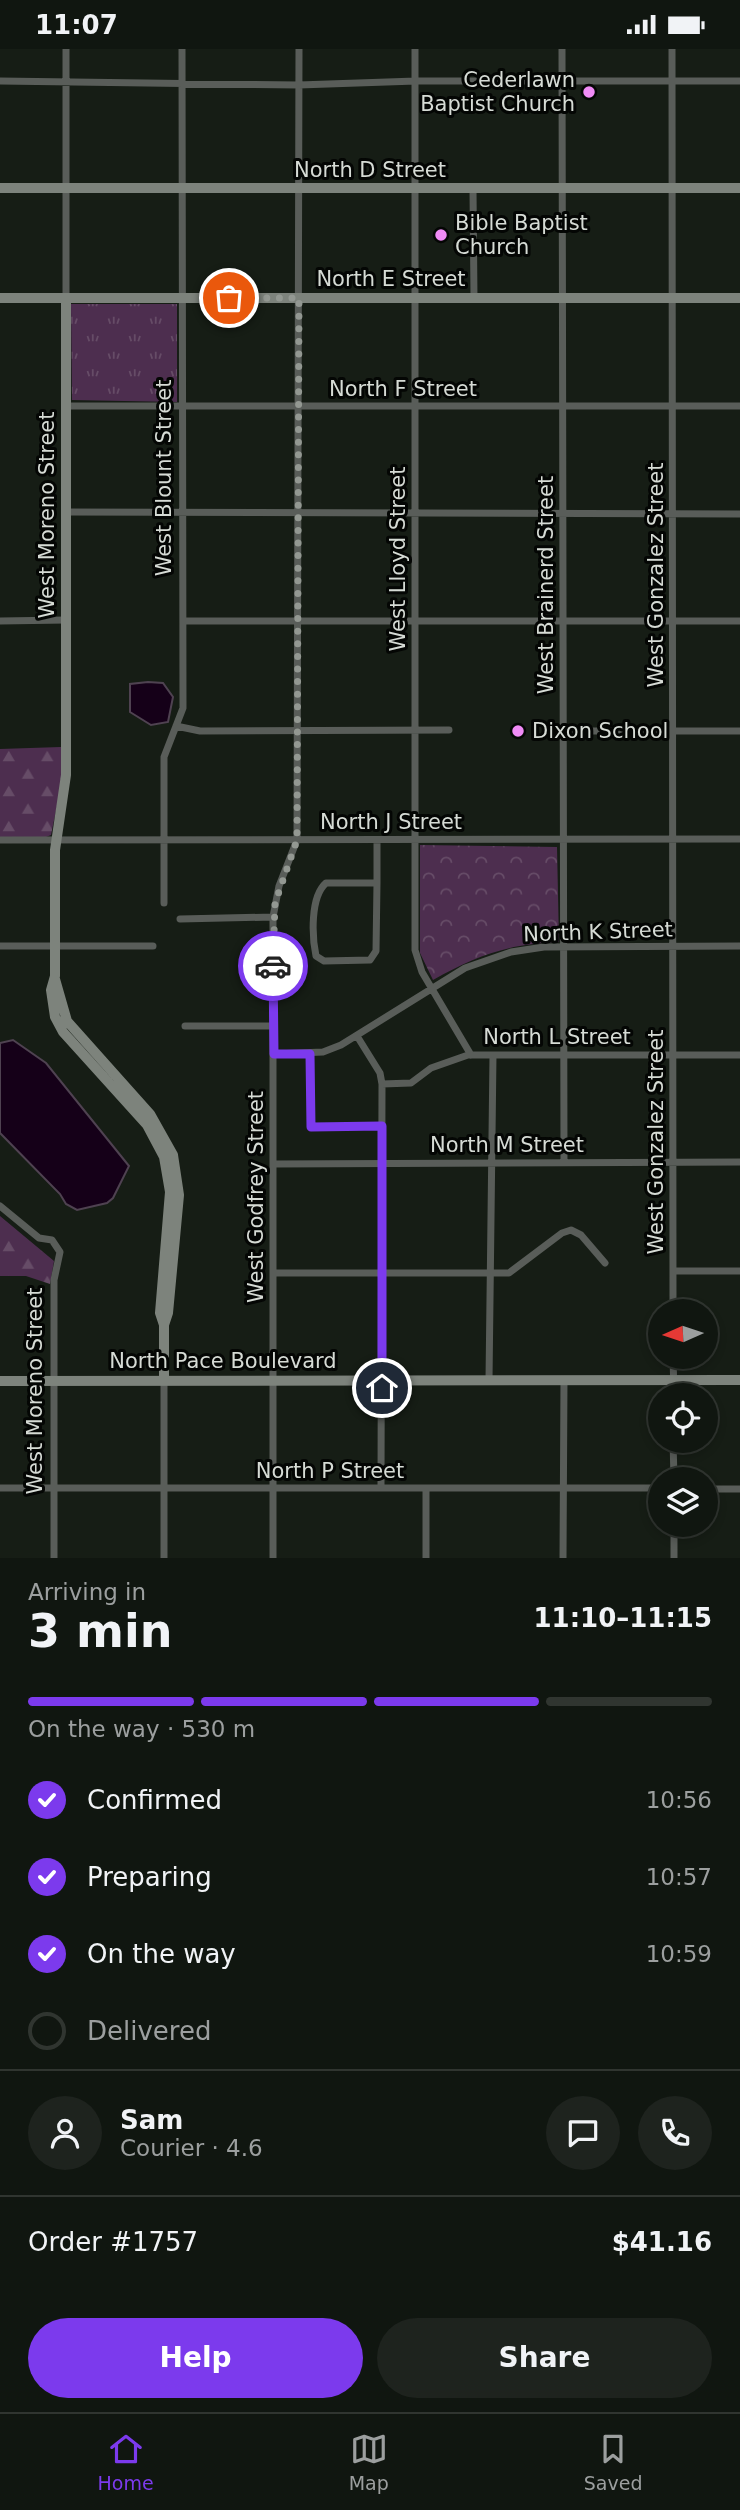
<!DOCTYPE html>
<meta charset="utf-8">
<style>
:root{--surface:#101610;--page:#1e231e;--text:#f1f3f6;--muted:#9c9f9f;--line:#303530;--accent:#7c3aed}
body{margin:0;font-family:"DejaVu Sans",sans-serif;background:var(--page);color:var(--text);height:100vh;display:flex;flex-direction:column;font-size:26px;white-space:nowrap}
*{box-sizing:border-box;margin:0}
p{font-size:23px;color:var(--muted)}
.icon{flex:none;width:38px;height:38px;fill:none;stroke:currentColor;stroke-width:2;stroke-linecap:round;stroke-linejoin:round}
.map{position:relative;height:1509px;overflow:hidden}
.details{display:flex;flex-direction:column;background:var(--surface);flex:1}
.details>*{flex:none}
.needle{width:46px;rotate:267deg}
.fabs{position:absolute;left:648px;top:1250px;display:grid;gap:14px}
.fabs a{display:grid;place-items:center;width:70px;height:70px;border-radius:50%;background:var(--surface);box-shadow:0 4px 10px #0003,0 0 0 2px var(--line);font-size:35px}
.pin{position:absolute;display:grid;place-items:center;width:60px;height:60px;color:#fff;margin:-30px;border:4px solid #fff;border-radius:50%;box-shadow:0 2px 7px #0007}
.courier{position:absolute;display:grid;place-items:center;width:70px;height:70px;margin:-35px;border:5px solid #7c3aed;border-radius:50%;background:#fff;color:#222;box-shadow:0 2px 9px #0007}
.head em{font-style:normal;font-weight:600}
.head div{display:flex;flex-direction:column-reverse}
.head{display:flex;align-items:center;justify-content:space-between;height:119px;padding:0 28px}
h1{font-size:46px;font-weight:600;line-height:52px}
.bar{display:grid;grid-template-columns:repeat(4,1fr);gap:10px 7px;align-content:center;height:84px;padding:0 28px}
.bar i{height:9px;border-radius:5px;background:var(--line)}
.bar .current{background:var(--accent)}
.bar p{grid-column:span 4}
.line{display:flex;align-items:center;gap:18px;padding:0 28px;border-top:2px solid var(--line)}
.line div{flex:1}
.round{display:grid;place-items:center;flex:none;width:74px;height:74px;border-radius:37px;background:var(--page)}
ol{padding:0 28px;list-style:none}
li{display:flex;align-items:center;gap:21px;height:77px}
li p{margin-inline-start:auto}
li .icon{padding:7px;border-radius:50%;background:var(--accent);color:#fff;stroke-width:4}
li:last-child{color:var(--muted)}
li i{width:38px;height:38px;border:4px solid var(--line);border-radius:50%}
.button{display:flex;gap:14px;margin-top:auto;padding:14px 28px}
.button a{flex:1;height:80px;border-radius:42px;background:var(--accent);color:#fff;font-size:28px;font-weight:600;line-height:80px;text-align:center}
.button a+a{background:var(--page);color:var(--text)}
.status{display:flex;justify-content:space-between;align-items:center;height:49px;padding:0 35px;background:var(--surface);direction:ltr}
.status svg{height:19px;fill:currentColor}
.menu{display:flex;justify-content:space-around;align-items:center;height:98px;border-top:2px solid var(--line);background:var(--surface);font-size:19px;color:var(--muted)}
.menu a{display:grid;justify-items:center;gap:4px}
.menu .current{color:var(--accent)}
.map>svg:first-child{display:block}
</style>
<div class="status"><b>11:07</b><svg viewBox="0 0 49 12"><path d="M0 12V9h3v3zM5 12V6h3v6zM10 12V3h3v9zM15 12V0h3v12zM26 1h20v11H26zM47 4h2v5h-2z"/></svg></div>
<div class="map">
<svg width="740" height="1509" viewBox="0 0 740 1509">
<defs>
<pattern id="grass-tufts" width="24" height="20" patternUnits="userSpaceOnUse" patternTransform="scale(1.75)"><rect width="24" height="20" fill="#4d2e4f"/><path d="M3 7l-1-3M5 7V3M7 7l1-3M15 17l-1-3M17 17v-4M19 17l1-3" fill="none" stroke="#664c67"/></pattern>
<pattern id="forest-firs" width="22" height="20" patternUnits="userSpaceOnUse" patternTransform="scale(1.75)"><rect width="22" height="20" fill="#4d2e4f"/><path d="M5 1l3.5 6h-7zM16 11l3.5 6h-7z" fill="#664c67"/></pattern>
<pattern id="park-crowns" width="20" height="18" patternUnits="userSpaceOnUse" patternTransform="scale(1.75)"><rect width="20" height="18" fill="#4d2e4f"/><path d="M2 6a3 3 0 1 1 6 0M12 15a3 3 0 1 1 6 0" fill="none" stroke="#664c67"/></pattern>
</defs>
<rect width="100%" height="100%" fill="#161d15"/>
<path fill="url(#grass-tufts)" d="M71 255H177V353L72 351Z"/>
<path fill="url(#forest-firs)" d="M61 698 62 732 51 786 46 788H0V700Z
M0 1167 54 1212 50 1235 26 1227H0Z"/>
<path fill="url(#park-crowns)" d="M420 796 557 798 559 893C508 895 477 906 433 931L420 904Z"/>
<path fill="#150018" stroke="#4f4251" stroke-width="2" d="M148 633 163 634 173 648 168 673 151 676 130 663V635Z
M13 991 46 1014 129 1117 113 1149 107 1154 77 1161 66 1155 60 1145 0 1084V994Z"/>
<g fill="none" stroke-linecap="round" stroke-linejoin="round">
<path stroke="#595d59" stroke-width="7" d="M66 0V249
M415 0V901L422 923 471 1006
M562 0 564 1114
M672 0 673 1262
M0 32 299 36 416 32H740
M473 140 474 249
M66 357H740
M66 463 740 465
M0 572 66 571
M183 572H740
M176 677 200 682 449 681
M563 682H740
M0 791 740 790
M326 834H377L376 902 370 911 324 912 316 907C312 888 310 848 326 834Z
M377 834V791
M164 854V708L183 659 182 0
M180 870 273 868
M0 897H153
M185 977H274
M357 987 380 1024 382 1035 381 1439
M274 1005 323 1003 341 996 465 919 511 903 544 898 740 897
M310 1005 311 1078 382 1077
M382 1035 411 1034 431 1019 468 1006H740
M274 1115 740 1113
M0 1157 39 1189 52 1191 60 1203 54 1231V1509
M673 1222H740
M273 1224H509L562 1184 571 1181 581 1186 605 1214
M673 1307 674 1346
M489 1331 493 1006
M673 1391 674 1430
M0 1439H660
M426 1439V1509
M705 1440H740
M674 1475V1509
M164 1509V1332
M273 1509V868L279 837 297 791 299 0
M563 1509 564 1331"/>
<path stroke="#7d837c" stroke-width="10" d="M0 139H740
M0 249H740
M66 249V726L55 801V927L51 941 55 968 63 983 147 1076 164 1108 170 1143 160 1264 164 1276V1332
M55 930 67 972 150 1065 173 1106 179 1146 168 1264 164 1276
M0 1332 740 1331"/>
</g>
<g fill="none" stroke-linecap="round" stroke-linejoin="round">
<path stroke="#939892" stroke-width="7" stroke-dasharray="0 12.6" d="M229 249H299L297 791 275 854 273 917"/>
<path stroke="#7c3aed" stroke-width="9" d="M273 917 274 1005H310L311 1078 382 1077V1339"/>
</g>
<g fill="#f08bf6" stroke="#040604" stroke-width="2.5">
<circle cx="589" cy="43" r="7"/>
<circle cx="441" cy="186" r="7"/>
<circle cx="518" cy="682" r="7"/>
</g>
<g text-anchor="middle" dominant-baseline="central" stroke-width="6" stroke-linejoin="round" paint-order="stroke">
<g font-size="21" fill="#d6dbd5" stroke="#040604" text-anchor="start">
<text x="575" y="31" text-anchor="end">Cederlawn<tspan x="575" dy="24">Baptist Church</tspan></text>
<text x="455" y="174">Bible Baptist<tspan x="455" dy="24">Church</tspan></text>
<text x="532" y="682">Dixon School</text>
</g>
<g font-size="21" fill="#d6dbd5" stroke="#040604">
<text x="370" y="121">North D Street</text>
<text x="391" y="230">North E Street</text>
<text x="403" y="340">North F Street</text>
<text transform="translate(164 429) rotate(-90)">West Blount Street</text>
<text transform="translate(47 466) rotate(-90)">West Moreno Street</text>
<text transform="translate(398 510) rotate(-90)">West Lloyd Street</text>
<text transform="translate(656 526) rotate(-90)">West Gonzalez Street</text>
<text transform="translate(546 536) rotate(-90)">West Brainerd Street</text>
<text x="391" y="773">North J Street</text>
<text transform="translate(598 883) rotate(-2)">North K Street</text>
<text x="557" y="988">North L Street</text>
<text transform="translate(656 1093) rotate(-90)">West Gonzalez Street</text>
<text x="507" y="1096">North M Street</text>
<text transform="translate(256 1148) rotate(-90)">West Godfrey Street</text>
<text x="223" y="1312">North Pace Boulevard</text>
<text transform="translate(35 1342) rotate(-90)">West Moreno Street</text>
<text x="330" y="1422">North P Street</text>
</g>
</g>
</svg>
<div class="fabs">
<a><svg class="needle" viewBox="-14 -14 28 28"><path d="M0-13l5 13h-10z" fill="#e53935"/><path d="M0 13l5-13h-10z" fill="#9c9f9f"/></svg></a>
<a><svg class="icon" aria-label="locate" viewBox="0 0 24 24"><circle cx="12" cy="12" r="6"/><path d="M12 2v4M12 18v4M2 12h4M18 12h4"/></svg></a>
<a><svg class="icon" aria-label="layers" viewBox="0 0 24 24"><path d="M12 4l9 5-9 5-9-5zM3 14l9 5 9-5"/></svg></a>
</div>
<div class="pin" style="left:229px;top:249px;background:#ea580c"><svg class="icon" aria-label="bag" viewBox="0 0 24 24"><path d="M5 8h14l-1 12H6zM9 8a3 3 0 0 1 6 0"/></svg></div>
<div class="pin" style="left:382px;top:1339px;background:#1f2937"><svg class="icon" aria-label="home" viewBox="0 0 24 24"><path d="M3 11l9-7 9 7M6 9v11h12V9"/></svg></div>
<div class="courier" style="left:273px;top:917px"><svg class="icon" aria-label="car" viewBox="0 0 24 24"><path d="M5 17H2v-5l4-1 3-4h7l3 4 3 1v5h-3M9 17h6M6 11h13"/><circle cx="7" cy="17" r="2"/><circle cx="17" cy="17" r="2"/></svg></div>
</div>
<section class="details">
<div class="head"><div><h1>3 min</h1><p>Arriving in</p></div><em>11:10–11:15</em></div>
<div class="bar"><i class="current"></i><i class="current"></i><i class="current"></i><i></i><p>On the way · 530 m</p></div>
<ol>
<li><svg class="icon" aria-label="check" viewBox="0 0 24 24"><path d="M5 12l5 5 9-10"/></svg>Confirmed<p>10:56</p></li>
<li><svg class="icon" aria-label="check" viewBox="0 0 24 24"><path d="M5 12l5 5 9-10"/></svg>Preparing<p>10:57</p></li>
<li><svg class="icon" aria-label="check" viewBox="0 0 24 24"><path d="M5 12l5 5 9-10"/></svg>On the way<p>10:59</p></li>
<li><i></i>Delivered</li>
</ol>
<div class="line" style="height:126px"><a class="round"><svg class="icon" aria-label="person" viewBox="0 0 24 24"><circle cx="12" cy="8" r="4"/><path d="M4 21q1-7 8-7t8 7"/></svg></a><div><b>Sam</b><p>Courier · 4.6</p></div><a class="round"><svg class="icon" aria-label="chat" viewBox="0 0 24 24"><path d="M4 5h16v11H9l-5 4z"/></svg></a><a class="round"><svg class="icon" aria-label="phone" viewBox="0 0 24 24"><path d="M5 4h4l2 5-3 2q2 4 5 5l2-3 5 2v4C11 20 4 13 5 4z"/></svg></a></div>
<div class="line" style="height:91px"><div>Order #1757</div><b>$41.16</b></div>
<div class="button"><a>Help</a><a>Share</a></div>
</section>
<nav class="menu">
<a class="current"><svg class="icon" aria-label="home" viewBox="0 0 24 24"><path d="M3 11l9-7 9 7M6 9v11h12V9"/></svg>Home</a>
<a><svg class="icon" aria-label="map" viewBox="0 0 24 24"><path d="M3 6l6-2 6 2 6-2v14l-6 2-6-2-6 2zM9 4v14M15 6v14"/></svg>Map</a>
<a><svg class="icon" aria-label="saved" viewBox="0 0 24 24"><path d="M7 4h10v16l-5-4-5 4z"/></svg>Saved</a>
</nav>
